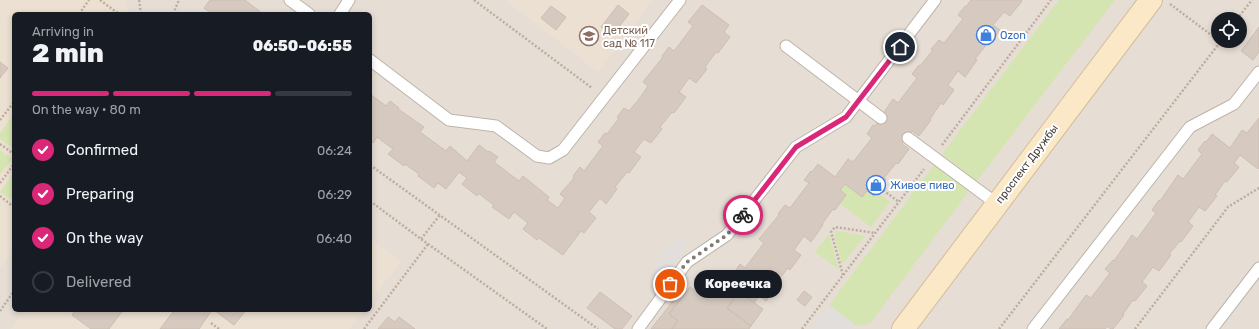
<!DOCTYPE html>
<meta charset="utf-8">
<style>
:root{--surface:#171b24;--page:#20242c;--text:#f1f3f6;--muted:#9ea1a6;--line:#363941;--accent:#db2777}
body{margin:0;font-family:Rubik,sans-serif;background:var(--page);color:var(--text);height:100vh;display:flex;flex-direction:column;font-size:15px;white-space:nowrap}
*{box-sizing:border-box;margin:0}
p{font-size:13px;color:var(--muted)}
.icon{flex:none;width:22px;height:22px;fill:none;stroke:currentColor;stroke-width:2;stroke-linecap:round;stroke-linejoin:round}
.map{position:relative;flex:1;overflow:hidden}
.sheet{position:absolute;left:12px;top:12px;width:360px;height:300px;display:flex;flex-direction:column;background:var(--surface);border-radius:6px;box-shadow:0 2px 6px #0003}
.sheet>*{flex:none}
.buttons{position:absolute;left:1211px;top:12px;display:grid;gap:8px}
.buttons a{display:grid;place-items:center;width:36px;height:36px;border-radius:50%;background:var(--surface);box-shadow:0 2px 6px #0003;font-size:20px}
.pin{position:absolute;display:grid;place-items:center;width:34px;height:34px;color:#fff;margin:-17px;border:2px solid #fff;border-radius:50%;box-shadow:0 1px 4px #0007}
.courier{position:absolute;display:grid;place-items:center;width:40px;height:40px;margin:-20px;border:3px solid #db2777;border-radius:50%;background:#fff;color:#222;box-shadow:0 1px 5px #0007}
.bubble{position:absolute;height:28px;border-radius:14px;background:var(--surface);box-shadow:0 2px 6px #0003;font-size:13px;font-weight:800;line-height:28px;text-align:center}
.head em{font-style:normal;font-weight:800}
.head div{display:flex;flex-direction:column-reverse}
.head{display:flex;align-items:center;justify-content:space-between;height:68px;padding:0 20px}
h1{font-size:26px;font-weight:800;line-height:30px}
.bar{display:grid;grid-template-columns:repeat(4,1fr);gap:6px 4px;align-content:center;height:48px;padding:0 20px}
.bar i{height:5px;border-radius:3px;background:var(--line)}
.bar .selected{background:var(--accent)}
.bar p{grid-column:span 4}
ol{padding:0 20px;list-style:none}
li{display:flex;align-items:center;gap:12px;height:44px}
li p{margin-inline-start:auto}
li .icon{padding:4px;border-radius:50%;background:var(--accent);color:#fff;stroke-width:4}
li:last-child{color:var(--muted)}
li i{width:22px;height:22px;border:2px solid var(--line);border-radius:50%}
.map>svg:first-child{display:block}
</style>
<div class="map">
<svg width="1259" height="329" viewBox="0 0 1259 329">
<rect width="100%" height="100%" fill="#f2ede7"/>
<path fill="#e6ded5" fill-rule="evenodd" d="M0 0H1259V329H0ZM14 14H370V310H14ZM1218 19H1240V41H1218Z"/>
<path fill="#ebe0d1" d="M0 0H126L129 14H14V249L0 269Z
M505 0H653L598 72Z
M370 238 401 261 370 302Z
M24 310H364L349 329H11Z"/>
<path fill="#d5e5b1" d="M1059 0H1115L977 181 942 154Z
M14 114V149L0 139V133Z
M0 150 12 159 0 174Z
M934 165 969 191 871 322C865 325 862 327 855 325L829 305Z
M14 172V202L0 192Z
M845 184 862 197 867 191 877 192 890 202 871 227 840 204 846 195 840 190Z
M837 231 865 236 842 265 834 235Z
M829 234 839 270 815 252Z"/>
<path fill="#e1dedb" d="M678 236 689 244 659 284 648 276Z
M829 305 855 325 852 329H810Z"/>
<path fill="#d6cac0" stroke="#cebeb0" d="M210 0H245L263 14H212L204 8Z
M971 0H1021L1022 1 1010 16 1004 12 993 25 1000 30 989 45 987 44 975 59 977 60 965 77 958 71 948 85 954 90 943 105 941 103 930 119 931 120 919 136 912 131 902 144 909 149 898 164 896 163 884 178 886 179 874 196 867 191 862 197 845 184 840 190 846 195 835 210 833 209 822 224 823 225 811 242 804 236 794 250 801 255 790 270 788 268 776 283 778 285 766 301 759 296 754 303 727 283 740 264 745 268 764 243 759 239 779 215 778 214 785 205 790 208 809 183 804 180 811 171 812 172 818 164 835 177 848 159 853 162 872 138 867 134 873 125 875 126 893 99 898 103 917 78 912 74 919 65 920 66 933 50 931 49 939 40 944 43 963 19 958 15 965 6 966 7Z
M618 5 629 14 612 36 601 27Z
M702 5 729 25 724 32 730 37 718 53 716 52 705 67 707 69 696 83 689 78 679 92 686 97 674 113 672 112 660 127 662 129 651 143 644 139 634 152 641 157 629 173 627 172 615 187 617 189 606 204 600 198 589 212 596 218 584 233 581 231 563 255 539 238 537 240 523 229 528 223 514 212 509 219 492 207 494 205 478 193 477 196 462 184 467 178 459 172 446 189 438 183 434 188 418 176 419 174 405 164 404 166 388 154 393 149 377 137 373 143 370 140V94L386 106 390 101 399 108 398 109 424 127 420 132 446 151 450 146 467 161 479 145 488 152 489 151 498 157 494 162 519 181 523 176 549 197 547 200 558 208 565 198 560 194 574 178 573 176 580 167 584 171 603 146 598 142 605 133 607 134 619 118 617 117 624 108 629 111 639 99 648 86 643 82 663 57 662 56 669 47 674 51 693 26 688 22Z
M551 6 566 17 556 30 541 18Z
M1259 27V52L1253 60 1241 51Z
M0 62 8 68 0 78Z
M1259 118V168L1258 169 1240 155 1234 163 1239 167 1227 182 1225 181 1215 195 1217 196 1205 211 1199 207 1188 222 1193 226 1181 242 1180 241 1169 254 1171 255 1159 271 1153 267 1142 282 1147 286 1135 301 1133 300 1123 314 1124 315 1113 329H1111L1107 326 1105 329H1059L1067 319 1068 320 1086 295 1091 298 1110 273 1105 269 1113 260 1114 261 1132 235 1137 239 1156 213 1152 210 1159 200 1160 201 1178 175 1183 179 1202 154 1198 150 1205 141 1206 142 1212 134 1230 148 1242 130 1247 133Z
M723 280 739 292 727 308 751 326 749 329H672L678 321 669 314 690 287 708 300Z
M804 291 812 297 805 306 797 300Z
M600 292 632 316 622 329H615L587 308Z
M739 292 763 309 751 326 727 308Z
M677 296 681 299 669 314 678 321 672 329H651Z
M75 310H123L109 329H91L72 315Z
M170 310H212L199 329H160L173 312Z
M214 310H246L234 325Z
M388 317 395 322 399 317 415 329H378Z"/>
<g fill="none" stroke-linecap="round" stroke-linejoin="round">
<g stroke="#bdb3aa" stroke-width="13">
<path id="lane" d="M290 0 309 14
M340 14 349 0
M786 46 881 118
M370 60 449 120 496 126 537 156 549 158 563 150 680 0
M908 138 997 204
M638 329 687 262 727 235 796 147 846 117 935 0
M1033 329 1190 127 1234 104 1259 72
M1212 329 1259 268"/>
</g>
<g stroke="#d3bc9b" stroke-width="24">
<path id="secondary" d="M903 329 1151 0"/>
</g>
<path stroke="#bead9c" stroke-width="2.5" stroke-dasharray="2 2" stroke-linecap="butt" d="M100 0 119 14
M139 0 141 14
M474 0 592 88
M1170 4 1218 40
M79 14 89 0
M173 14 179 0
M1237 19 1252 0
M0 120 14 102
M0 144 14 154
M942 145 1051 0
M370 165 598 329
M0 183 14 164
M880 188 899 202
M0 196 14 207
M370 201 421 239 547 329
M421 239 440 215
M843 275 831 232 835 227 875 233
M0 311 14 291
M211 323 219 329
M364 329 428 244
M802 329 924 169
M999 329 1221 41
M1135 329 1228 207 1259 188"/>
<use href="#lane" stroke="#fff" stroke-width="11"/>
<use href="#secondary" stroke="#fbe8c7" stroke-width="22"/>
</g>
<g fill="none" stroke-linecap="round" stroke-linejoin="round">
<path stroke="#827b74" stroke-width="4" stroke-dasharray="0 7.2" d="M670 284 687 262 727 235 743 215"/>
<path stroke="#db2777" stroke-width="5" d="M743 215 796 147 846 117 900 47"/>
</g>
<defs>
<g id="shop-ring" transform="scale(1)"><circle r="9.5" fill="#fff" stroke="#3f7fe0" stroke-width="1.5"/><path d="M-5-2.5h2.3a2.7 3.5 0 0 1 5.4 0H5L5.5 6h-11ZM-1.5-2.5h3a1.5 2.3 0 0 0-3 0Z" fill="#3f7fe0"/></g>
<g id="school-ring" transform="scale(1)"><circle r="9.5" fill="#fff" stroke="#8d6e63" stroke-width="1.5"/><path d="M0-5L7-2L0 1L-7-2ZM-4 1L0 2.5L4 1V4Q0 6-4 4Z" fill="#8d6e63"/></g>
</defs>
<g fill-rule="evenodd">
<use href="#shop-ring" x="986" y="35"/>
<use href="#school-ring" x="589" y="36"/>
<use href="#shop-ring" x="876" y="185"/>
</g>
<g text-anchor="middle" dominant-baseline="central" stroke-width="4" stroke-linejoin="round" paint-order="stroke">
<g font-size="11" fill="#785e54" stroke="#fff" text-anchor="start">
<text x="603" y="30">Детский<tspan x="603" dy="13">сад № 117</tspan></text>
</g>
<g font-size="11" fill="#366cbe" stroke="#fff" text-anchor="start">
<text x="1000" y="35">Ozon</text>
<text x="890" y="185">Живое пиво</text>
</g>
<g font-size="11" fill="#453d36" stroke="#fff">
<text transform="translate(1027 164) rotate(-53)">проспект Дружбы</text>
</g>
</g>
</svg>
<div class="buttons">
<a><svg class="icon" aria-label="locate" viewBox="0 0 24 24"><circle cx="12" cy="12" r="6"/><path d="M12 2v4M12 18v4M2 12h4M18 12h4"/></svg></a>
</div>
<div class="pin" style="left:670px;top:284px;background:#ea580c"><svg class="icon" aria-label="bag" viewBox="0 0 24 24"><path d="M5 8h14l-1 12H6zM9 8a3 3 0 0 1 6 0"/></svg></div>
<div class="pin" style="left:900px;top:47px;background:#1f2937"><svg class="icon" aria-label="home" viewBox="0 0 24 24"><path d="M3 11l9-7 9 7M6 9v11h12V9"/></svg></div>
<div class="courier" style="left:743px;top:215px"><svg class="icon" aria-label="bike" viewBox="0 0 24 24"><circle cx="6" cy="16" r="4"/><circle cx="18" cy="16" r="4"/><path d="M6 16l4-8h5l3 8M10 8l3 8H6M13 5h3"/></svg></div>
<div class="bubble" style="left:694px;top:270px;width:88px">Кореечка</div>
<section class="sheet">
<div class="head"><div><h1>2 min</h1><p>Arriving in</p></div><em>06:50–06:55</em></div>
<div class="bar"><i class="selected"></i><i class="selected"></i><i class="selected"></i><i></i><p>On the way · 80 m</p></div>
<ol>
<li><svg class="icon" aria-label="check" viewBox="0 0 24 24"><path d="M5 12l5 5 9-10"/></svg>Confirmed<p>06:24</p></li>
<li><svg class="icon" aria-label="check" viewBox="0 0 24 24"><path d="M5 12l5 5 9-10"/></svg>Preparing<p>06:29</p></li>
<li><svg class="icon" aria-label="check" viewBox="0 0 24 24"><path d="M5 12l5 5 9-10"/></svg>On the way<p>06:40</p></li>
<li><i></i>Delivered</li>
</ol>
</section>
</div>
